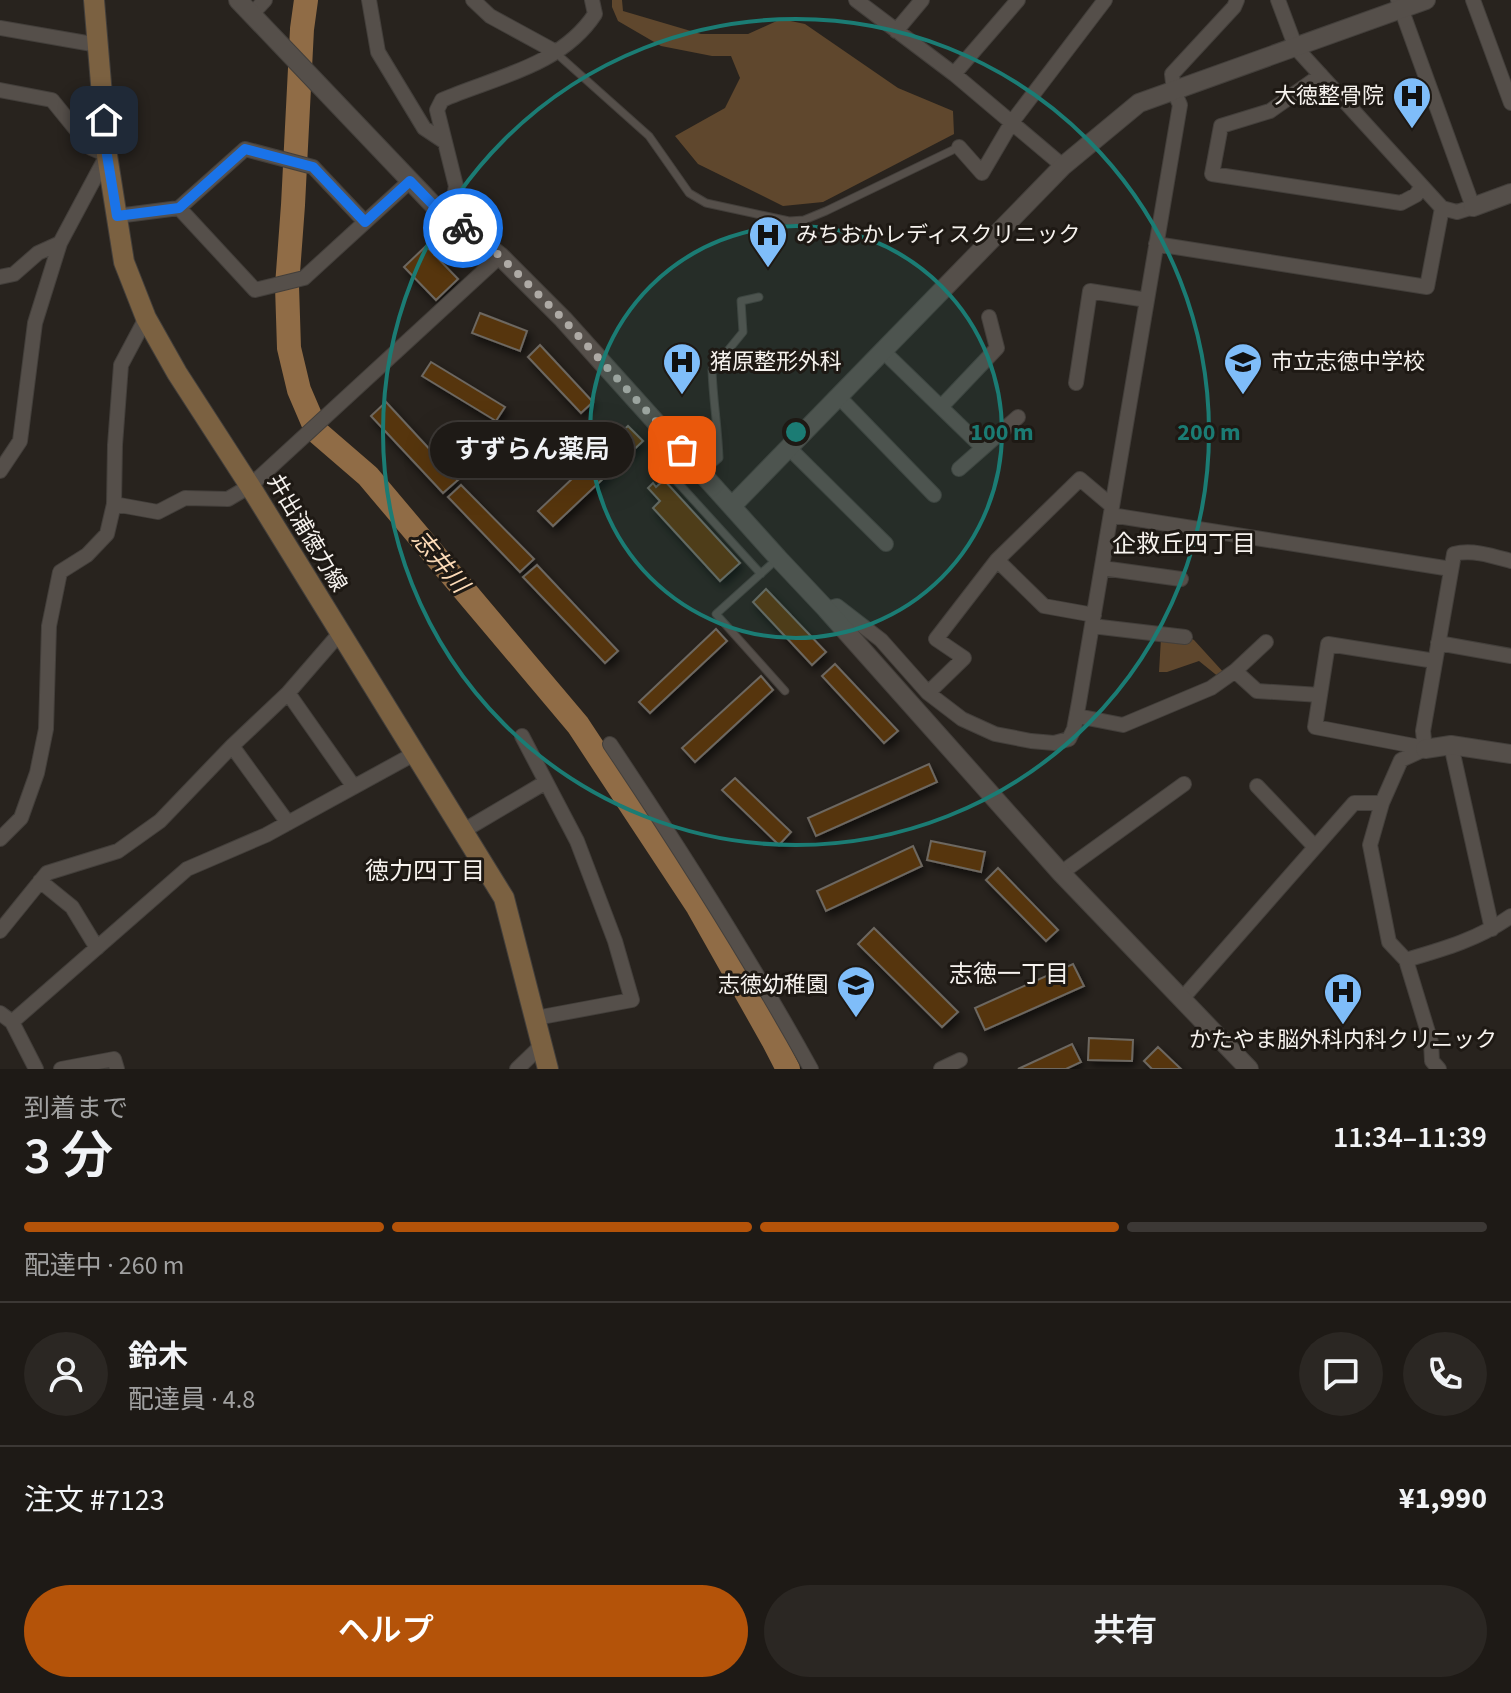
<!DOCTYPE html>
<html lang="ja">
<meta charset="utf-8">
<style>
:root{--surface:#1e1a16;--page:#2b2723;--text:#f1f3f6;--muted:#a1a1a1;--line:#3c3835;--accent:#b45309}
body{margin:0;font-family:"Source Sans 3","Noto Sans JP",sans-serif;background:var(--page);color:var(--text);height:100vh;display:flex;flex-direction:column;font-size:30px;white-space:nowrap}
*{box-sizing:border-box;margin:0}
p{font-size:26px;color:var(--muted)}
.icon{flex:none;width:44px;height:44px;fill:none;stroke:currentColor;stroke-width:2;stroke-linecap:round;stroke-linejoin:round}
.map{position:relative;height:1069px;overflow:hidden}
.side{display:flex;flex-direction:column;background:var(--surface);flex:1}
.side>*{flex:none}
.pin{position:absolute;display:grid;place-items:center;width:68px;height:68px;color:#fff;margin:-34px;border-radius:16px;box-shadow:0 4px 12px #0006}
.courier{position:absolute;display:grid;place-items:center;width:80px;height:80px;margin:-40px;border:6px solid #1a73e8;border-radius:50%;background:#fff;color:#222;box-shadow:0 2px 10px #0007}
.bubble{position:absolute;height:56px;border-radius:28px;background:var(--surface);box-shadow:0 8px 32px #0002,0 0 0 2px var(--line);font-size:26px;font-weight:600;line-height:56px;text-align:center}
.headline em{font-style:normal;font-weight:600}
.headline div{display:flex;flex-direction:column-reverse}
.headline{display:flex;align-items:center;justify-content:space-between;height:136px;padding:0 24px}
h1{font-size:52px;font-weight:600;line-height:60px}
.bar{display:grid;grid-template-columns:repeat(4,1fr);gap:12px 8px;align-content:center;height:96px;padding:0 24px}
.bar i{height:10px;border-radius:6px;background:var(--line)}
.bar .on{background:var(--accent)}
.bar p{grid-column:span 4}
.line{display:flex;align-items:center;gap:20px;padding:0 24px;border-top:2px solid var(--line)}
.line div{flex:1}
.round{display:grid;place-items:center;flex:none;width:84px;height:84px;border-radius:42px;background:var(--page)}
.cta{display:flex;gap:16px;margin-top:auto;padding:16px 24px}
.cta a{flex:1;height:92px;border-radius:48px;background:var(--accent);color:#fff;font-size:32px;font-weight:600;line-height:92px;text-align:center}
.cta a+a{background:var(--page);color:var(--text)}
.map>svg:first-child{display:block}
</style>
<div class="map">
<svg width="1511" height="1069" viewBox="0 0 1511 1069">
<defs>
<filter id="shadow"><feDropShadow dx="3" dy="5" stdDeviation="4" flood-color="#0009"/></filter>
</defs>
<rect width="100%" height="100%" fill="#28231e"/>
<path fill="#5f472d" d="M612 0H622L623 11 701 34H748L781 19 805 24 898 88 953 111 954 134 823 202 783 206 698 164 675 136 725 108 740 78 731 56H712L661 46 618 21 612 7Z
M1161 638H1190L1194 640 1225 674 1220 678 1199 661 1167 672H1159Z"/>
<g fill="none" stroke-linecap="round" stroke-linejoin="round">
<path stroke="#906c46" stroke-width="24" d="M306 0 302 29 293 205 287 286 289 348 299 390 317 432 368 476 578 725 698 907 773 1040 788 1069"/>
</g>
<path fill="#56360d" stroke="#6d6761" stroke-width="2" filter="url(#shadow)" d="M426 246 458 279 436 300 404 267Z
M480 313 527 331 520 351 472 333Z
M540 345 593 402 581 413 528 357Z
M431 362 505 407 496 421 422 376Z
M386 402 458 480 443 493 371 416Z
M628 426 643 441 553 526 538 511Z
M664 480 740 563 720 581 653 508 660 501 648 488 653 483 656 487Z
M461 485 534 559 520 572 448 497Z
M537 565 618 651 605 663 523 577Z
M766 589 826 652 812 665 753 602Z
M716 629 727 641 650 713 639 702Z
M835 664 898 731 884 743 822 676Z
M761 676 773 690 695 762 682 748Z
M929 764 937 782 816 836 808 818Z
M735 778 791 832 779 845 722 790Z
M931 841 985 852 981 872 927 860Z
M913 846 922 866 826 911 817 891Z
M998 868 1058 930 1046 941 986 880Z
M874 928 958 1012 942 1027 858 944Z
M1073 964 1084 986 985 1030 975 1008Z
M1089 1038 1133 1040 1132 1061 1088 1060Z
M1072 1044 1081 1062 1066 1069H1018Z
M1158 1047 1181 1069H1152L1144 1061Z"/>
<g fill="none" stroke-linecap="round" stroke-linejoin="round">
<g stroke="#433f3b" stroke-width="9">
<path id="service" d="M556 53 649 136 689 193 706 203 789 221 804 220 826 211 959 147
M704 471 719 458C718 428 713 400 712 370L743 332 741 301 759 297
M671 475 761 574
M776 560 716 614 785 691"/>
</g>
<g stroke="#433f3b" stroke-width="16">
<path id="minor" d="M369 0 378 52 424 128 445 142
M473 0 490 16 556 52
M856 0 954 74 1063 166
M1278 0 1296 48 1442 208 1457 212 1473 207 1398 0
M1473 0 1511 103
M252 14 265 0
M0 28 98 45
M896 31 922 0
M954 74 1018 0
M1321 75 1270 111 1221 126 1212 174 1401 203 1416 195 1422 186
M0 90 52 100 91 148 107 155 60 243 35 323 20 441 0 471
M959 147 982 173 1012 122 1105 0
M179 208 245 149 313 167 365 222
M441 213 453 202 456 186 437 110 442 100C495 77 561 66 595 14L592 0
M117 216 179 208 255 290 304 278 410 181
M1156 244 1427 287 1442 208
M0 277 14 274 38 253 60 243
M883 351 983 448
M1076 383 1090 291 1147 300
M839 397 934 495
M941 407 997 348 989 317
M789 448 886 544
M959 469 1018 417
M114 504 158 512 185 498 228 499 250 486 500 256
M1111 515 1451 569
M1102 568 1181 579
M826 609 837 606 881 640 928 693 962 719 995 734 1031 741 1054 743 1069 739 1074 729 1079 702 1180 105 1174 91 1172 74 1234 7 1237 0
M1094 615 1044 606 997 560 1080 479 1112 506
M1092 626 1185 637
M1438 643 1511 656
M1235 671 1257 691 1320 695
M288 693 354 787
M928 693 964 658 936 639 997 560
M1077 716 1123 725 1211 688 1235 671 1266 642
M522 736 577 841 615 941 632 1000 536 1018
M610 744C681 850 749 957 811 1069
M1451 745 1492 929
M232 746 288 823
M1425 748 1315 727 1328 644 1435 661
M1425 749 1401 760 1382 803 1370 845 1389 942 1406 960 1431 1042 1432 1061 1439 1069
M1425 749 1423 731 1454 554C1472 549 1493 556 1511 561
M1257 786 1315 847
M463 831 546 782
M0 839 21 818 37 773 46 729 49 626 60 572 87 555 107 534 114 504 115 445 121 365 146 318
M1061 873 1184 784
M40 881 72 907 97 948
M0 931 47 873 118 851 160 821 232 746 288 693 340 633
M1406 960C1444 949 1479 939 1511 916
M1181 1000 1354 803H1382
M0 1013 12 1022 36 1069
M12 1022 187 869 266 835 414 754
M61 1069 114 1059 117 1069
M517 1069 542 1045
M941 1069 960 1060"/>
</g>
<g stroke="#433f3b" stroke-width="20">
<path id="tertiary" d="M238 0 441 213 476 237 500 256 563 319 778 558 826 609 1061 873 1249 1069
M1473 207 1511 193
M732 506 1063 166 1139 103 1426 0
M1425 749 1451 745 1511 754"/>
</g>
<g stroke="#433f3b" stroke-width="22">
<path id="secondary" d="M94 0 107 155 124 262 146 318 177 373 250 486 504 898 548 1069"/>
</g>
<use href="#service" stroke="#554f4a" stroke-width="7"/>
<use href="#minor" stroke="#554f4a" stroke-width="14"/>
<use href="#tertiary" stroke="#554f4a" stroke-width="18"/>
<use href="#secondary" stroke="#7b6141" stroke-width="20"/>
</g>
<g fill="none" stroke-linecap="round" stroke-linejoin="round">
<path stroke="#aeaaa5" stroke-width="8" stroke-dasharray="0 14.4" d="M463 228 500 256 563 319 682 450"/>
<path stroke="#1a73e8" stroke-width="10" d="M104 120 107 155 117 216 179 208 245 149 313 167 365 222 410 181 441 213 463 228"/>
</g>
<circle cx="796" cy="432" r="206" fill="#1b7c74" fill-opacity=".12"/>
<g fill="none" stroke="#1b7c74" stroke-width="4">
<circle cx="796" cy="432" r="206"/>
<circle cx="796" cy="432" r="413"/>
</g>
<defs>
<g id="hospital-pin" transform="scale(2)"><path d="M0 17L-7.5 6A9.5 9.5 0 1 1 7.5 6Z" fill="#7fbdf9" stroke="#1e1914"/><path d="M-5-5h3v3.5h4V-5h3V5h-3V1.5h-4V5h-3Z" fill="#111"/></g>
<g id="school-pin" transform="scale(2)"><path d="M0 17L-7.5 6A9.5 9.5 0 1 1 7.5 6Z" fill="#7fbdf9" stroke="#1e1914"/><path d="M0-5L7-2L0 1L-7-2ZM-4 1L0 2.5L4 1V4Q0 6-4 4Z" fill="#111"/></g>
</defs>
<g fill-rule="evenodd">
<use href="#hospital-pin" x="1412" y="96"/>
<use href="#hospital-pin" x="768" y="235"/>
<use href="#hospital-pin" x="682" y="362"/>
<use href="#school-pin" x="1243" y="362"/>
<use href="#school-pin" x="856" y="985"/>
<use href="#hospital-pin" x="1343" y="992"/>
</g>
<g text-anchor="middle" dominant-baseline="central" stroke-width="6" stroke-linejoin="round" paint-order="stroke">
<g font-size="22" fill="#f6f2ee" stroke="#1e1914" text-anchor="start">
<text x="1384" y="96" text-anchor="end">大徳整骨院</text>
<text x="796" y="235">みちおかレディスクリニック</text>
<text x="710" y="362">猪原整形外科</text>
<text x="1271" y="362">市立志徳中学校</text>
<text x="828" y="985" text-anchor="end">志徳幼稚園</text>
<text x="1343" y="1040" text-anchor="middle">かたやま脳外科内科クリニック</text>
</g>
<g font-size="22" fill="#f6f2ee" stroke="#1e1914">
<text transform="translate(307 533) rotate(59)">井出浦徳力線</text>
</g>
<g font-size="24" fill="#f6f2ee" stroke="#1e1914">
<text x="1184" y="544">企救丘四丁目</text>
<text x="425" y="871">徳力四丁目</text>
<text x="1009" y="974">志徳一丁目</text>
</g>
<g font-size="24" font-style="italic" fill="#fddbb7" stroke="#1e1914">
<text transform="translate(440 562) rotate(50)">志井川</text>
</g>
</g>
<circle cx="796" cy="432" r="12" fill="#1b7c74" stroke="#1e1914" stroke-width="4"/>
<g font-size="24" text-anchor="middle" font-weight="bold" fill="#1b7c74" stroke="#1e1914" stroke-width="6" stroke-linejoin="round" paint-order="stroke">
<text x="1002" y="440">100 m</text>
<text x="1209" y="440">200 m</text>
</g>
</svg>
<div class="pin" style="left:682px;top:450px;background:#ea580c"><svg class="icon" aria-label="bag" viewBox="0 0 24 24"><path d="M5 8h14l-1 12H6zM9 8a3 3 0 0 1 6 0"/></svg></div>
<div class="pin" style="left:104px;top:120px;background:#1f2937"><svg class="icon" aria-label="home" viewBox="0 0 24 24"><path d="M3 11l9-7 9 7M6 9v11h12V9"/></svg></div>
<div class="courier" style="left:463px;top:228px"><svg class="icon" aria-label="bike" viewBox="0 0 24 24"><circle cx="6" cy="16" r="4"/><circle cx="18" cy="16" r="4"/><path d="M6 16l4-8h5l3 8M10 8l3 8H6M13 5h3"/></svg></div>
<div class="bubble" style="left:430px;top:422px;width:204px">すずらん薬局</div>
</div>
<section class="side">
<div class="headline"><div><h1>3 分</h1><p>到着まで</p></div><em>11:34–11:39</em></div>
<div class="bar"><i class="on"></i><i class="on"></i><i class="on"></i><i></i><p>配達中 · 260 m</p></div>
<div class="line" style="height:144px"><a class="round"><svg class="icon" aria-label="person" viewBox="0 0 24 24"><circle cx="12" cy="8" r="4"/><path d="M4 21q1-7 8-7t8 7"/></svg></a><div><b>鈴木</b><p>配達員 · 4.8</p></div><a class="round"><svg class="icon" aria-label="chat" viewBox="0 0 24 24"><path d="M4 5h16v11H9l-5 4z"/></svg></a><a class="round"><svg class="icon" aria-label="phone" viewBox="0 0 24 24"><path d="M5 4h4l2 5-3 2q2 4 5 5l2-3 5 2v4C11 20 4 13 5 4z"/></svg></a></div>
<div class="line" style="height:104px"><div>注文 #7123</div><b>¥1,990</b></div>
<div class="cta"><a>ヘルプ</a><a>共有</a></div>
</section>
